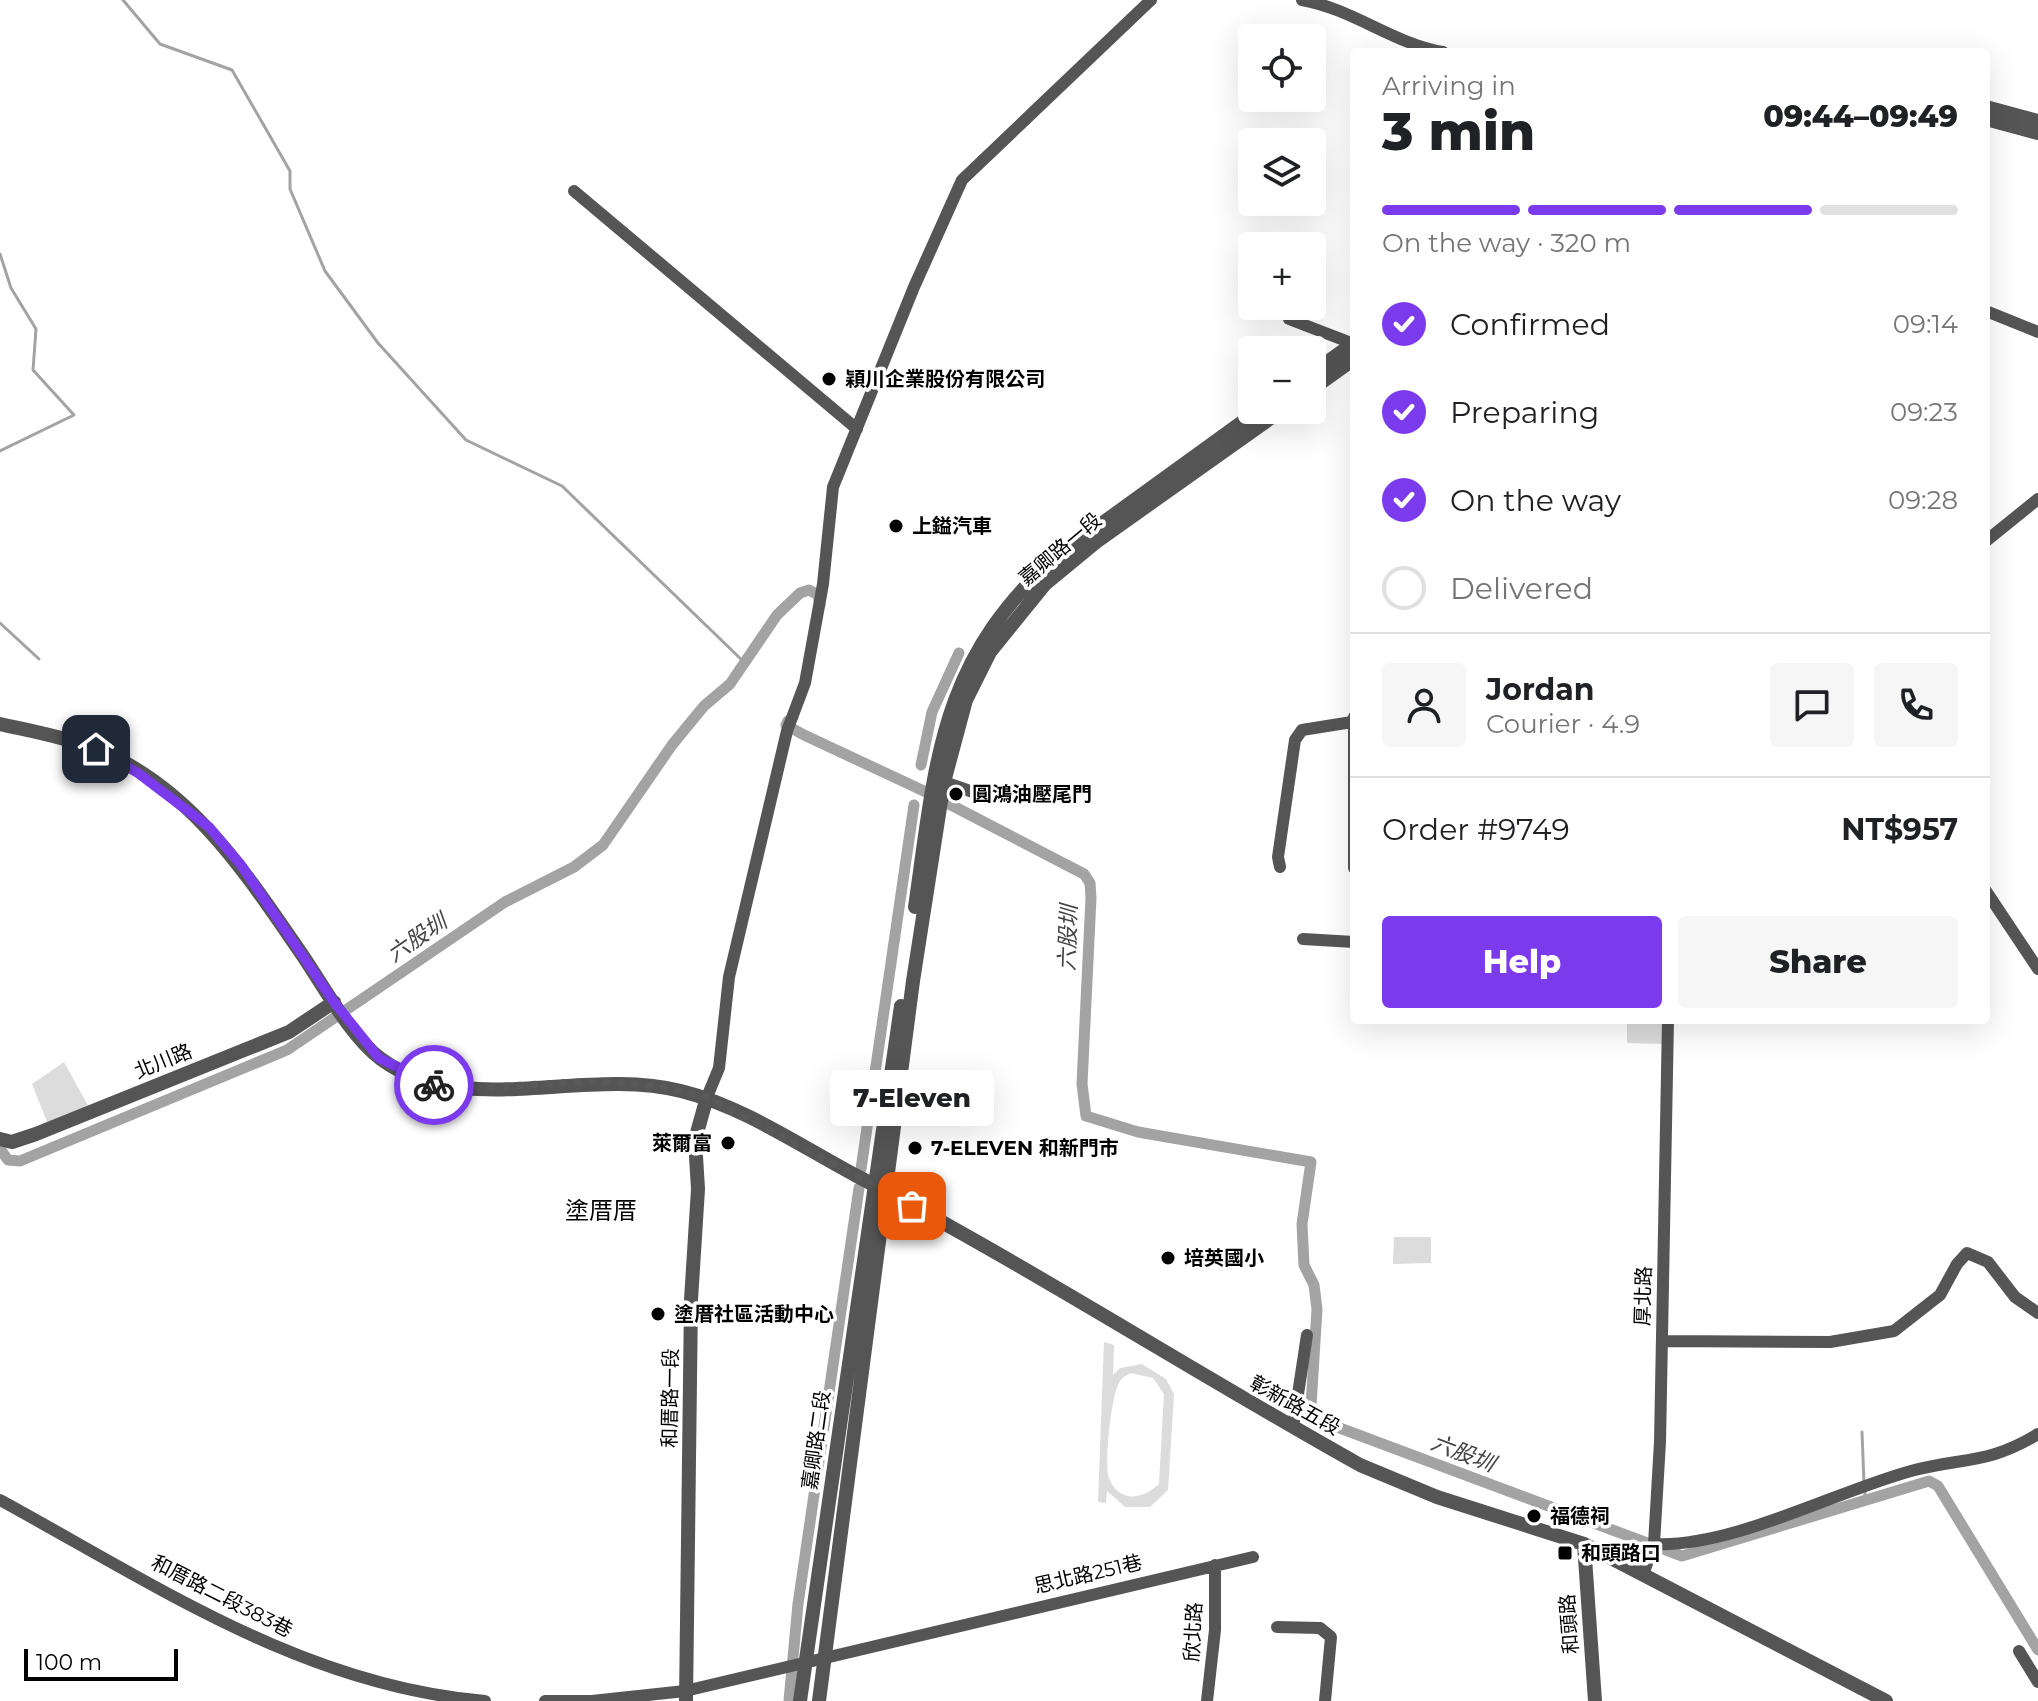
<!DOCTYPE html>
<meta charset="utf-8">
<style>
:root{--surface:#fff;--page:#f6f6f6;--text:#202124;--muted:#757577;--line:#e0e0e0;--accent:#7c3aed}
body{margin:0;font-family:Montserrat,"Noto Sans TC",sans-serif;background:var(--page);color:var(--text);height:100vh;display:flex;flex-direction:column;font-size:30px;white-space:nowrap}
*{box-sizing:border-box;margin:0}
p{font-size:26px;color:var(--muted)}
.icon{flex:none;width:44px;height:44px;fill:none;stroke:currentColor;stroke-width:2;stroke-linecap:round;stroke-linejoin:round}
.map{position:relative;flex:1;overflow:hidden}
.details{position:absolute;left:1350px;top:48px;width:640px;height:976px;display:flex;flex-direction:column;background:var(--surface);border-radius:8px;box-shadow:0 8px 32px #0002}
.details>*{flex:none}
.fabs{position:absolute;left:1238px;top:24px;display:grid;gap:16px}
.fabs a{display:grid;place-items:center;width:88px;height:88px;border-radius:8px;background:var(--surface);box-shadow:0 8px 32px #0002;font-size:40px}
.scale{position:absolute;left:24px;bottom:20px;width:154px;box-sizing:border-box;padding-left:8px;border:4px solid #000;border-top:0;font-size:22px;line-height:28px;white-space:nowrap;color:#000;-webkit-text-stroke:6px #fff;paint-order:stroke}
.pin{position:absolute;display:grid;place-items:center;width:68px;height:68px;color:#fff;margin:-34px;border-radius:16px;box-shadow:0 4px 12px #0006}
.courier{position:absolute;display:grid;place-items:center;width:80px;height:80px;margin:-40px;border:6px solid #7c3aed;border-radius:50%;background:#fff;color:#222;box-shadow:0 2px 10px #0007}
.bubble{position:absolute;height:56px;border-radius:8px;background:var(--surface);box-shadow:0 8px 32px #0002;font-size:26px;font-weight:800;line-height:56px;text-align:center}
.summary em{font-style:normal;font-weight:800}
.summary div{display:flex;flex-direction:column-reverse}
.summary{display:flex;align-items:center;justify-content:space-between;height:136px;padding:0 32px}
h1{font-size:52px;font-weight:800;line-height:60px}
.bar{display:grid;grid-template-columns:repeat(4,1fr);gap:12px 8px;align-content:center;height:96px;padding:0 32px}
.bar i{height:10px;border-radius:6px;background:var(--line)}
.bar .selected{background:var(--accent)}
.bar p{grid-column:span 4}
.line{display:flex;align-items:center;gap:20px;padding:0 32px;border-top:2px solid var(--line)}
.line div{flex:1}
.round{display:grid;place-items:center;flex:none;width:84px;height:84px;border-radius:8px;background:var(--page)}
ol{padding:0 32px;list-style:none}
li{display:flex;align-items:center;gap:24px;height:88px}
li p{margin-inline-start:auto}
li .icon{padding:8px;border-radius:50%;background:var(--accent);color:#fff;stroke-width:4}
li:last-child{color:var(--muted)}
li i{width:44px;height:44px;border:4px solid var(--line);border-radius:50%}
.button{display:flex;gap:16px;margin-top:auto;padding:16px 32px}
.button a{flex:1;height:92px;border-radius:8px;background:var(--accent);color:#fff;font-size:32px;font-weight:800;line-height:92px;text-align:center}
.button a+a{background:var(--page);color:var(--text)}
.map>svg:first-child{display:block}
</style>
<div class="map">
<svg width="2038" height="1701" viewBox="0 0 2038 1701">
<rect width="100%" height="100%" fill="#fff"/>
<path fill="#dcdcdc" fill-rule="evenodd" d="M1627 1020H1668L1667 1044 1627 1043Z
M64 1062 91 1111 50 1129 32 1084Z
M1394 1237H1431V1263L1393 1264Z
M1104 1342 1114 1345 1113 1375 1120 1368 1142 1364 1166 1379 1174 1394 1168 1490 1150 1507H1125L1107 1491 1106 1503 1098 1502ZM1131 1373 1153 1378 1164 1394 1159 1484C1143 1499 1119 1504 1109 1478 1104 1465 1111 1399 1118 1385 1121 1378 1125 1376 1131 1373Z"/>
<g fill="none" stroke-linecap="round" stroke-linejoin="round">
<path stroke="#a3a3a3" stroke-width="3" d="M123 0 160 44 232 70 290 171V189L325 271 378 343 466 440 562 486 745 663
M0 254 11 288 36 329 33 370 74 415 0 451
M0 623 39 659
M1862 1432 1864 1484
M1865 1492V1502"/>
<path stroke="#a3a3a3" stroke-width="11" d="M788 721 786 725 804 735 926 792 1084 874 1090 883 1091 898 1082 1084 1086 1116 1138 1132 1311 1162 1302 1224 1304 1265 1314 1285 1317 1309 1311 1406 1329 1424 1682 1556 1929 1481 1938 1486 2038 1650
M921 765 932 712 959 653
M0 1149 8 1160 20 1161 287 1050 505 902 574 867 603 845 672 745 704 706 730 684 777 615 800 593 809 590 818 595 820 605
M861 1169 914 805
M789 1701 798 1604 859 1188"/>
<path stroke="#555" stroke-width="12" d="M1302 0C1353 9 1394 44 1443 52
M574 191 857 429
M1986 311 2038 332
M1289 319 1354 344
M1986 541 2038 499
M1354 717V868
M944 782 973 792
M1280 867 1278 857 1295 740 1302 730 1352 722
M1986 891 2038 969
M1303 939 1354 942
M707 1097 719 1068 729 977 787 731 805 683 823 584 833 487 914 287 962 180 1151 0
M1662 1341 1830 1342 1894 1331 1940 1295 1957 1264 1967 1253 1988 1262 2015 1297 2038 1313
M1293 1427 1307 1335
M0 1500C156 1585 304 1686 485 1701
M1654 1544C1731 1548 1834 1492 1911 1471 1963 1457 1987 1465 2038 1434
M1644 1572 1654 1544 1660 1442 1668 1020
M1277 1627 1320 1628 1331 1637 1325 1701
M2019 1651 2038 1682
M545 1701H592L685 1691 1253 1557
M1207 1701 1215 1630V1565"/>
<path stroke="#555" stroke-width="14" d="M1986 107 2038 121
M1986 119 2038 133
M1312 373 1354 343
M1312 389 1354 359
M0 724C31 731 64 737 94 748 191 786 247 875 303 956 324 987 351 1037 381 1059 464 1120 584 1066 681 1091 742 1106 799 1145 855 1175 1027 1265 1190 1370 1360 1465L1437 1497 1584 1544 1886 1701
M915 907C936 762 939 660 1057 556L1259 410
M0 1139 12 1142 36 1134 289 1032 334 1002
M1584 1544 1595 1701
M686 1701 691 1300 698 1189 695 1140 707 1097
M800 1701 901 1006
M819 1701 913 981 944 782 966 700 990 652 1045 584 1096 542 1282 410"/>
</g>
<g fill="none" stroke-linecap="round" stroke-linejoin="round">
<path stroke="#595959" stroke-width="8" stroke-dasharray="0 14.4" d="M434 1085C492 1092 549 1081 608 1082 642 1083 674 1089 707 1097L912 1206"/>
<path stroke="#7c3aed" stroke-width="10" d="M96 749 138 773 209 827 241 865 334 1002 379 1058 434 1085"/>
</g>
<g fill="#000" stroke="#fff" stroke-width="3">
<circle cx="829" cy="379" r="8"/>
<circle cx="896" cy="526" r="8"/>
<circle cx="956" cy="794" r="8"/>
<circle cx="728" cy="1143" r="8"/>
<circle cx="915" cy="1148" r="8"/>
<circle cx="1168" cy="1258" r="8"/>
<circle cx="658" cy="1314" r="8"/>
<circle cx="1534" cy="1516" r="8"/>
<rect x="1557" y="1545" width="16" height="16" rx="4"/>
</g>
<g text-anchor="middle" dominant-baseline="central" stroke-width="7" stroke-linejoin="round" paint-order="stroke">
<g font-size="20" font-weight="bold" fill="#000" stroke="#fff" text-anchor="start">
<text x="845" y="379">穎川企業股份有限公司</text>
<text x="912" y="526">上鎰汽車</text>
<text x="972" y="794">圓鴻油壓尾門</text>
<text x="712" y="1143" text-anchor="end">萊爾富</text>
<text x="931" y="1148">7-ELEVEN 和新門市</text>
<text x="1184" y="1258">培英國小</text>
<text x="674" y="1314">塗厝社區活動中心</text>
<text x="1550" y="1516">福德祠</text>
<text x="1581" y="1553">和頭路口</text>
</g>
<g font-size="20" fill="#000" stroke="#fff">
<text transform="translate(1060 549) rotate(-40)">嘉卿路一段</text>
<text transform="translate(163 1061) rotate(-22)">北川路</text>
<text transform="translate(1643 1296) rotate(-88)">厚北路</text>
<text transform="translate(670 1398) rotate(-89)">和厝路一段</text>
<text transform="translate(1295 1405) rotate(29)">彰新路五段</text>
<text transform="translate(816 1440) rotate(-82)">嘉卿路二段</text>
<text transform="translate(1088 1574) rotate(-13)">思北路251巷</text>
<text transform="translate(222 1596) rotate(27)">和厝路二段383巷</text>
<text transform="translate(1569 1624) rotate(-94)">和頭路</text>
<text transform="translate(1193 1632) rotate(-87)">欣北路</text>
</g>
<g font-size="22" font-style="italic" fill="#444" stroke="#fff">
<text transform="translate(417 938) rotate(-34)">六股圳</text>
<text transform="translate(1068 938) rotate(-88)">六股圳</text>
<text transform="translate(1463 1453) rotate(21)">六股圳</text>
</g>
<g font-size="24" fill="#000" stroke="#fff">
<text x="601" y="1210">塗厝厝</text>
</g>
</g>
</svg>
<div class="fabs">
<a><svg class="icon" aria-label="locate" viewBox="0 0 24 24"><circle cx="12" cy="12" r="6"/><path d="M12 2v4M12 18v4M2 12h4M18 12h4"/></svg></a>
<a><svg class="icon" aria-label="layers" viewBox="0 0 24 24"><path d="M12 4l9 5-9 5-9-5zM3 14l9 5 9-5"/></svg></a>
<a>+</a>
<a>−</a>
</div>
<div class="scale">100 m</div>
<div class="pin" style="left:912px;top:1206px;background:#ea580c"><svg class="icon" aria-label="bag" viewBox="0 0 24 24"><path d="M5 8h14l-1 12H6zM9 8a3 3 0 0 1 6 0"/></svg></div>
<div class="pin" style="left:96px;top:749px;background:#1f2937"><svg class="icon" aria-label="home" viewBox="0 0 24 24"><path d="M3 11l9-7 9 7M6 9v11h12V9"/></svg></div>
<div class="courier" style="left:434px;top:1085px"><svg class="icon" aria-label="bike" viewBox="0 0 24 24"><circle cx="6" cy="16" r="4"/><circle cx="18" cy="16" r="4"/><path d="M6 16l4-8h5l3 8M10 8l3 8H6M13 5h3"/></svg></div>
<div class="bubble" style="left:830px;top:1070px;width:164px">7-Eleven</div>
<section class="details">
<div class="summary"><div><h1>3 min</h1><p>Arriving in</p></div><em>09:44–09:49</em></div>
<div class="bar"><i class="selected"></i><i class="selected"></i><i class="selected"></i><i></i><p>On the way · 320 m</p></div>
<ol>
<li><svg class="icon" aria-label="check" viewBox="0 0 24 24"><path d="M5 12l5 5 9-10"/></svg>Confirmed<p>09:14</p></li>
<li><svg class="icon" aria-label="check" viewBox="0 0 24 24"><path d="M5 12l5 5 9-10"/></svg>Preparing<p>09:23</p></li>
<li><svg class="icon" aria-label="check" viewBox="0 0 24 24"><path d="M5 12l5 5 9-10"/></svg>On the way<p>09:28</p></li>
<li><i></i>Delivered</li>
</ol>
<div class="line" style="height:144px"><a class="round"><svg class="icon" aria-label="person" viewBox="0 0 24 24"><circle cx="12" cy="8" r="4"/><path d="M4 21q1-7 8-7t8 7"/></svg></a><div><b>Jordan</b><p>Courier · 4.9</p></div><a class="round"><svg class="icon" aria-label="chat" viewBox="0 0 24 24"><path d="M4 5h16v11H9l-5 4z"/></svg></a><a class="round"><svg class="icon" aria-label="phone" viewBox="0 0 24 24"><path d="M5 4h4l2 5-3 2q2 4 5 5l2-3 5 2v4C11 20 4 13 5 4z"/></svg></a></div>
<div class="line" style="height:104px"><div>Order #9749</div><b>NT$957</b></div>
<div class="button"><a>Help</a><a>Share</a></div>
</section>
</div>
